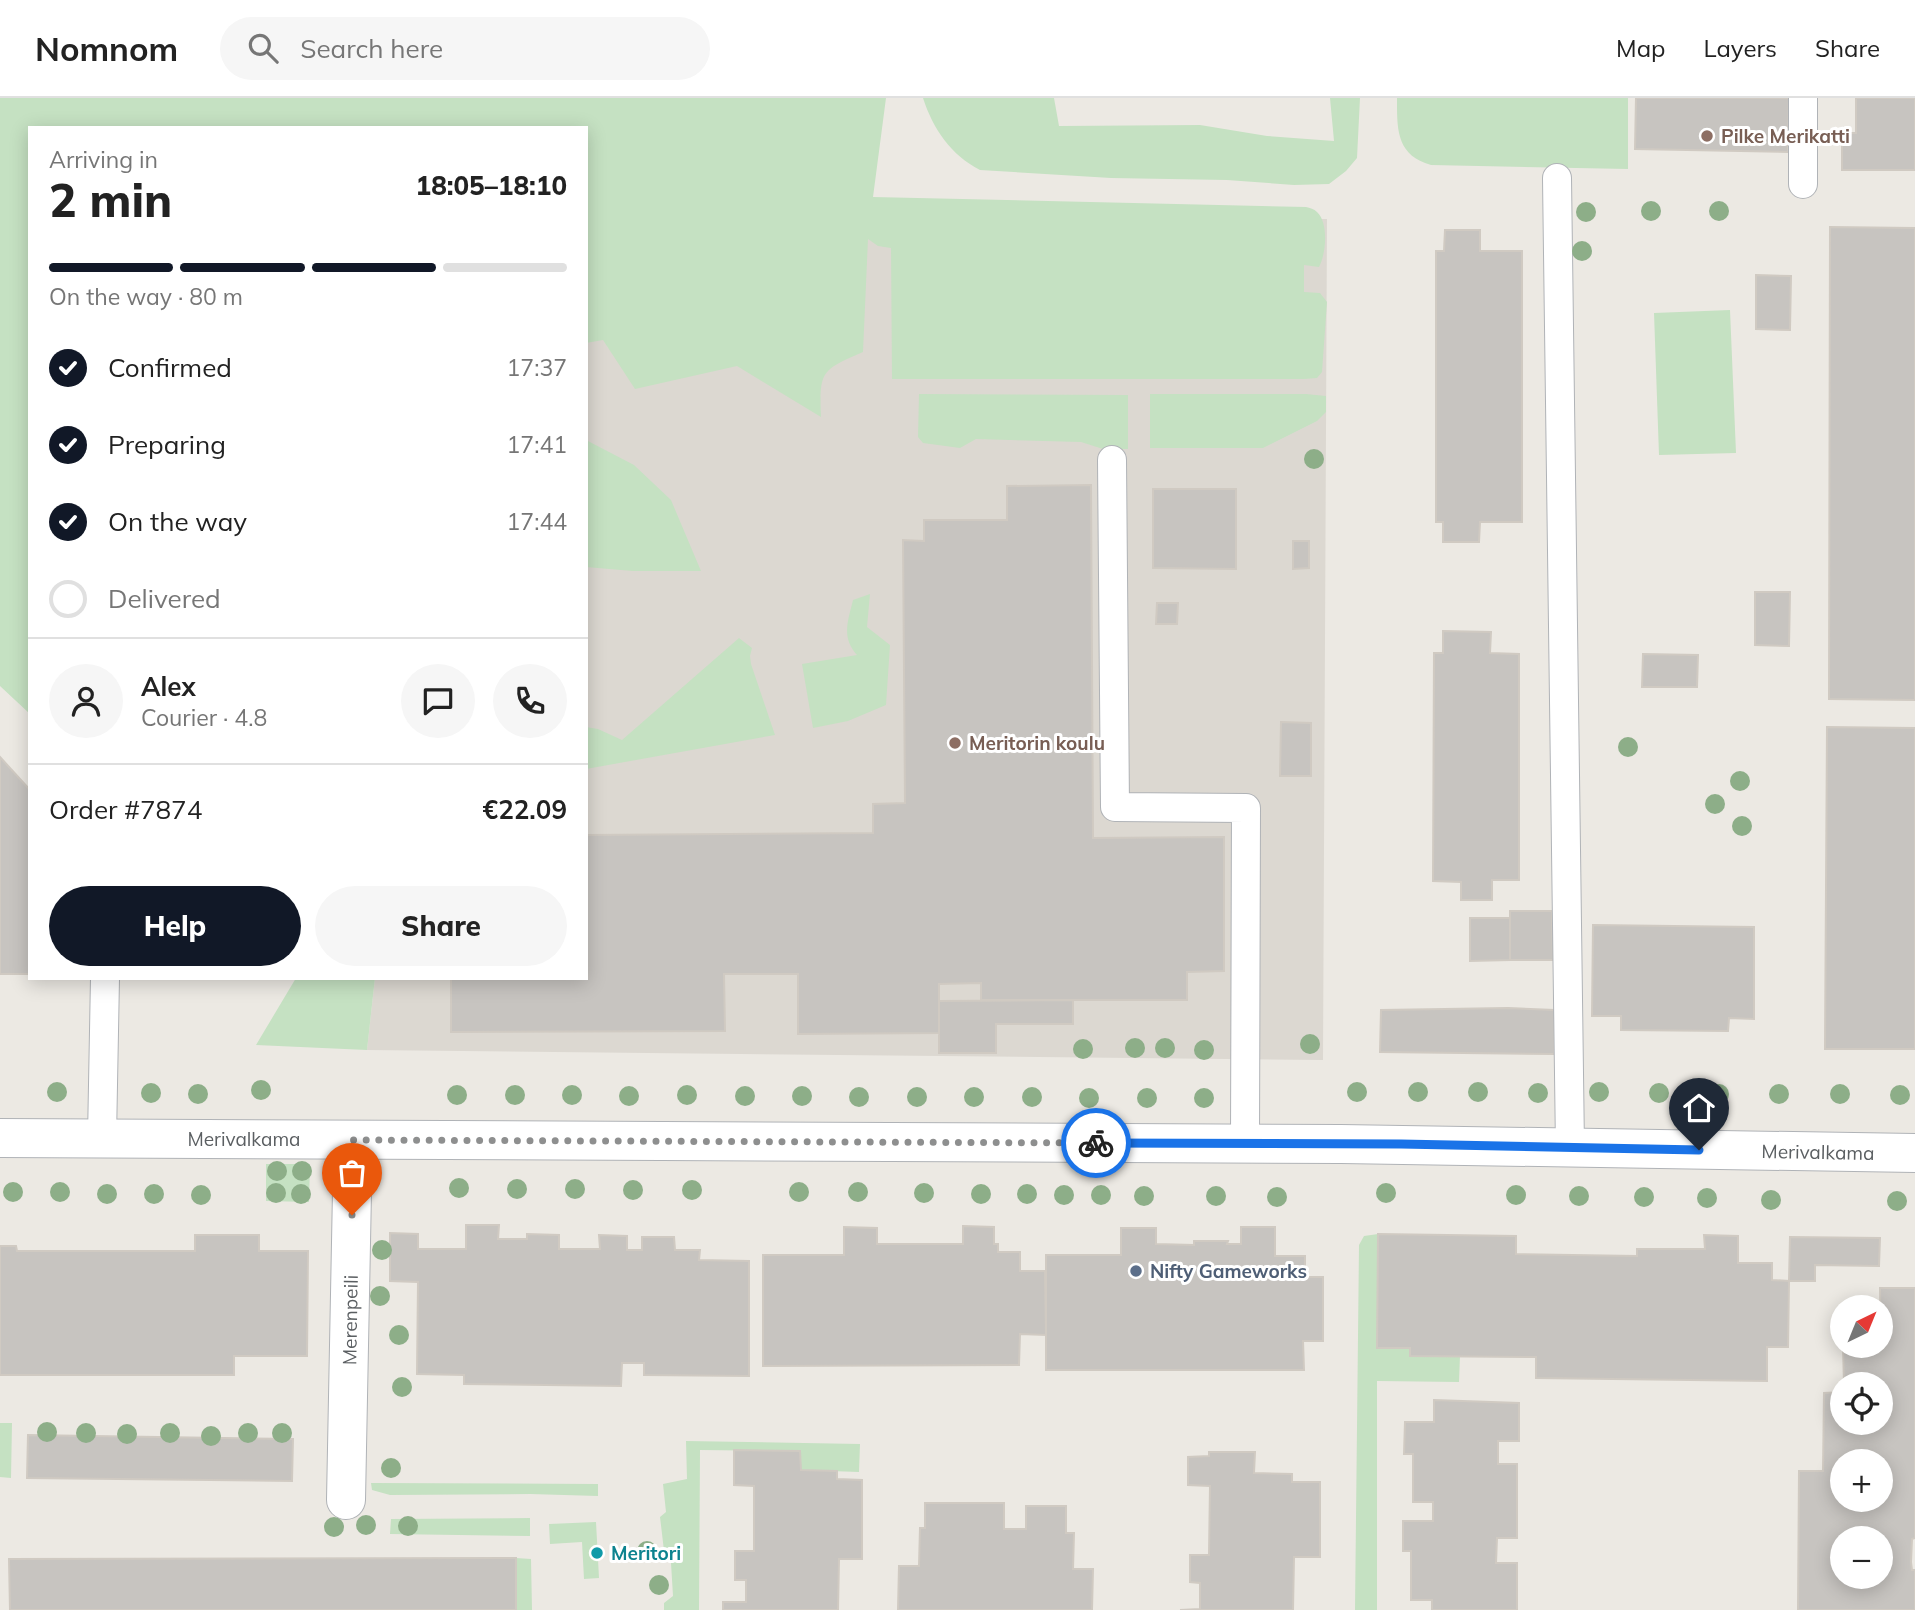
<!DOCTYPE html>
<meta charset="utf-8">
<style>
:root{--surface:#fff;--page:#f6f6f6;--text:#222;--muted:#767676;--line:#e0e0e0;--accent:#111827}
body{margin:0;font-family:Mulish,sans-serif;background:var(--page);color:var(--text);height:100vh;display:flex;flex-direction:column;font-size:26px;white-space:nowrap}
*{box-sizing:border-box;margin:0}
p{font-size:23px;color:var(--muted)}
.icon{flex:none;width:38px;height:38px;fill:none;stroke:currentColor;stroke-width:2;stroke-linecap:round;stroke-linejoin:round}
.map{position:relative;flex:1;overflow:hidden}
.drawer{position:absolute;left:28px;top:28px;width:560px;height:854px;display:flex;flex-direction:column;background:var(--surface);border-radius:0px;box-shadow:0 4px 18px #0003}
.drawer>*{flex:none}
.needle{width:46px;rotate:43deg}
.buttons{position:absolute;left:1830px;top:1197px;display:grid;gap:14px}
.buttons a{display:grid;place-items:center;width:63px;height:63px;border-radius:50%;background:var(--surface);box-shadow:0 4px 18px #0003;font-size:35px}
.pin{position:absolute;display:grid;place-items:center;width:60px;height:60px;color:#fff;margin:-72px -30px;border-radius:50% 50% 50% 0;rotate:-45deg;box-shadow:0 0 7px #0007}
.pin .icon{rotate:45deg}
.courier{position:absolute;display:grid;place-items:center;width:70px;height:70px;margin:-35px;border:5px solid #1a73e8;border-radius:50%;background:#fff;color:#222;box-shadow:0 2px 9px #0007}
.overview em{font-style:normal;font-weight:800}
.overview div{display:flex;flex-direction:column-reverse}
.overview{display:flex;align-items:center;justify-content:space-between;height:119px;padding:0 21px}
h1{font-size:46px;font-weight:800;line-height:52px}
.bar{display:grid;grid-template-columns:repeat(4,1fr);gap:10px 7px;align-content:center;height:84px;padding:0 21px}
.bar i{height:9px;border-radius:5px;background:var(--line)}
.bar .current{background:var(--accent)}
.bar p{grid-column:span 4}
.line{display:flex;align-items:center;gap:18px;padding:0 21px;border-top:2px solid var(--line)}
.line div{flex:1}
.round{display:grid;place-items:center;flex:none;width:74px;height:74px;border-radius:37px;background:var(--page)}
ol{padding:0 21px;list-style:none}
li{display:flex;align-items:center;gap:21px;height:77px}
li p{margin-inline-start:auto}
li .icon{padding:7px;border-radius:50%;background:var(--accent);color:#fff;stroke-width:4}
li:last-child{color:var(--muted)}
li i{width:38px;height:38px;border:4px solid var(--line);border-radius:50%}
.button{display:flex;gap:14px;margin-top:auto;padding:14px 21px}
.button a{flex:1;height:80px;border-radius:42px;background:var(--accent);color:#fff;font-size:28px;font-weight:800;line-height:80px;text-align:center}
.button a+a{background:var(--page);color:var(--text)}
header{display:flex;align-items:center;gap:42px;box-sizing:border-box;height:98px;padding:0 35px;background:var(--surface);border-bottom:2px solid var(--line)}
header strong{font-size:33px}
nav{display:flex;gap:38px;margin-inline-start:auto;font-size:24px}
.search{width:490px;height:63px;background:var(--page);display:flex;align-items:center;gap:18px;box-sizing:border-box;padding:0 24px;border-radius:38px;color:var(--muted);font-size:26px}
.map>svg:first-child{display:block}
</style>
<header>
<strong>Nomnom</strong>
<div class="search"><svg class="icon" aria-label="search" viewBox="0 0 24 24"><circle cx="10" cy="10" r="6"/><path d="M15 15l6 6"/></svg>Search here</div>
<nav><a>Map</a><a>Layers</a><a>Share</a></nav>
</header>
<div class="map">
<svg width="1915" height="1512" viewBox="0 0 1915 1512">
<rect width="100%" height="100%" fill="#ece9e3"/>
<path fill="#dcd8d1" d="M850 120 1327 121 1323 962 367 952 375 880H586V185Z"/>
<path fill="#c5e1c2" d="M0 0H886L873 99 1306 109C1310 110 1314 111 1317 114 1329 125 1326 156 1319 169L1304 167V194L1320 195 1327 204 1322 274 1317 280 1304 281H892L891 150 878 148 868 141 863 254C822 272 819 272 821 319L737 268 635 291 603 242 586 245V30H30V616L0 588Z
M923 0H1054L1059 28 1200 27 1267 38 1334 43 1330 0H1360L1357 60 1346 73 1329 86 1294 87 1227 82 1111 80 980 72C951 57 933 31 923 0Z
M1397 0H1628V71L1431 67C1396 57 1397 31 1397 0Z
M1730 212 1736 355 1659 357 1654 215Z
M919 296 1128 297V351H1103L1081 344 976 341 960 350 923 345 918 339Z
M1150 296H1306L1326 298V314L1317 323 1263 350H1150Z
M586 342 634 367 671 402 701 473H633L586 469Z
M870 496 867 529 890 547 886 607 848 623 813 630 802 566 857 557C841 539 848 523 853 502Z
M739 540 752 550 750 558 751 566 775 637 586 671V629L598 631 622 642Z
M296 880H375L367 952 256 947Z
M266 1066H310L309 1104 266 1103Z
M1378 1136 1377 1249 1410 1250V1258H1460L1459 1284 1377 1283V1512H1355L1359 1147 1364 1138Z
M0 1325H12L11 1380 0 1379Z
M686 1343 860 1346 859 1374 801 1372 800 1353 700 1352 699 1512H664V1505L673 1498 671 1465 665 1461 660 1419 666 1414 663 1386 687 1381Z
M371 1385 598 1386V1398L530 1396 390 1397 372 1392Z
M530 1420V1438L390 1436 391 1421Z
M596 1424 599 1480 584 1481 582 1444 550 1446 549 1426Z
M516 1460 531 1461 532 1512H516Z"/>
<path fill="#c7c4c0" stroke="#d0cac2" stroke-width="2" fill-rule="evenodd" d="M1636 0H1789L1788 54 1635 51Z
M1856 0H1915V72H1842V35H1856Z
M1830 129 1915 130V602L1829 601Z
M1445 132H1480V153H1522V424H1480L1479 444H1443V424H1436V153H1444Z
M1756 177 1791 178 1790 232 1756 231Z
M1091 387 1093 740 1224 739V873L1187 874V902H981V885L939 886V935L798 936V876H724L725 933 451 934V880H586V737L873 735V706L905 705 903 442 924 443V422H1007V388Z
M1153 391H1236V471L1153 470Z
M1293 443H1309V470L1293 471Z
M1755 494H1790L1789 548 1755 547Z
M1157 505H1178L1177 526H1156Z
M1443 533 1491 534 1490 555 1519 556V782H1492V802H1461V784L1433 783 1434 555H1443Z
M1643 556 1698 557 1697 589H1642Z
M1281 624 1311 625V678H1280Z
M1827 629 1915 630V951H1825Z
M0 659 30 692V876H0Z
M1510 813H1552L1553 862H1510Z
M1470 820H1510V862L1470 863Z
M1593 827 1754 829V921L1729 920 1728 933 1621 932V918H1592Z
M1073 902V926H996V955H939V903Z
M1508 910 1554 912V956L1380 954 1381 912Z
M466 1127H499L498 1141H527V1136L559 1137V1151H600L599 1137 627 1138V1152H642V1139H674L675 1152H700L699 1162 749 1163V1278L644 1277V1265H622L621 1288 464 1286V1277L417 1276 418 1184 390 1183V1135L418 1136V1151H466Z
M963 1128 994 1129V1146H998V1154H1020V1173H1045L1046 1237 1020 1236 1019 1267 763 1268V1157H844V1129L877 1130V1146H963Z
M1241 1129H1275V1158H1305V1179H1323V1243H1303L1304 1272H1046V1157H1121V1130H1156V1146L1194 1147V1143H1228L1227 1146H1241Z
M1378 1136 1516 1138V1156L1637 1158V1151H1705L1704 1137 1738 1138V1165H1772V1182L1789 1183 1788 1249H1767V1283L1536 1280V1259L1410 1258V1250H1377Z
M195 1137H259V1153H308L307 1258H234V1277H0V1148H16L17 1153H195Z
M1790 1139 1880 1140 1879 1168 1815 1167V1183H1789Z
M1880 1190H1915V1440L1912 1441 1911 1464 1912 1472H1915V1512H1798L1799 1373H1823L1824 1295 1843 1294V1325H1881V1286H1844L1843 1248H1881ZM1843 1363H1881V1402H1843ZM1843 1440H1881V1479H1843Z
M1434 1302 1519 1305V1343H1498V1366H1517V1440H1497L1496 1465H1517V1512H1432V1502H1411V1453H1403V1423H1433V1404H1413V1356H1404L1405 1324H1434Z
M28 1337 293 1341 292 1383 27 1380Z
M734 1352 800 1353 801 1372 837 1373V1381L862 1382V1461H839L838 1512H723V1504H746V1482H735V1453H754V1388L734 1387Z
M1209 1354H1255L1254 1375 1292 1376V1384H1320V1459H1294L1293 1512H1180L1200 1511V1485L1190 1484V1457H1209L1210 1388 1188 1387V1359L1209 1358Z
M925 1405H1004V1431H1026V1408H1066V1435H1074L1073 1471H1093L1092 1512H898L899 1468H919L920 1430H925Z
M516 1460V1512H10L9 1461Z"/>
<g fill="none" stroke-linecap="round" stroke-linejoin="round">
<g stroke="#b0b3b7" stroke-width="30">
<path id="service" d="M1557 80 1570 1050
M1803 86V0
M1112 362 1115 709 1246 710 1245 1046
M102 1040 105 880"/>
</g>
<g stroke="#b0b3b7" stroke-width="40">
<path id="minor" d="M0 1040 1341 1046 1915 1055
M346 1402 353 1042"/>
</g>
<use href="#service" stroke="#fff" stroke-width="28"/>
<use href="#minor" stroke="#fff" stroke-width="38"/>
</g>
<g fill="#8dae88">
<circle cx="1651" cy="113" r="10"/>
<circle cx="1719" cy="113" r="10"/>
<circle cx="1586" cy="114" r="10"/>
<circle cx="1582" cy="153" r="10"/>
<circle cx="1314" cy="361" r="10"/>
<circle cx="1628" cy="649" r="10"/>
<circle cx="1740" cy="683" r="10"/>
<circle cx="1715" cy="706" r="10"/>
<circle cx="1742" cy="728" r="10"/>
<circle cx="1310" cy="946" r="10"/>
<circle cx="1135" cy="950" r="10"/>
<circle cx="1165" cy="950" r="10"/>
<circle cx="1083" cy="951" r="10"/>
<circle cx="1204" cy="952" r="10"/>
<circle cx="261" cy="992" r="10"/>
<circle cx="57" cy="994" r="10"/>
<circle cx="1357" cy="994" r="10"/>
<circle cx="1418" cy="994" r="10"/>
<circle cx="1478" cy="994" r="10"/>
<circle cx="1599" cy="994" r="10"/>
<circle cx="151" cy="995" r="10"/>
<circle cx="1538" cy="995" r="10"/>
<circle cx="1659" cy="995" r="10"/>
<circle cx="198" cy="996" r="10"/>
<circle cx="1719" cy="996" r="10"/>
<circle cx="1779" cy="996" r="10"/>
<circle cx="1840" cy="996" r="10"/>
<circle cx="457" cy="997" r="10"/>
<circle cx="515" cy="997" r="10"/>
<circle cx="572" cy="997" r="10"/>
<circle cx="687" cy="997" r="10"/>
<circle cx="1900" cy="997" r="10"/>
<circle cx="629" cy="998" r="10"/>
<circle cx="745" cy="998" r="10"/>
<circle cx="802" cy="998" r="10"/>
<circle cx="859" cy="999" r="10"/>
<circle cx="917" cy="999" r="10"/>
<circle cx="974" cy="999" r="10"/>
<circle cx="1032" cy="999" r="10"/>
<circle cx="1089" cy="1000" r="10"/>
<circle cx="1147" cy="1000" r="10"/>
<circle cx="1204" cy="1000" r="10"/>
<circle cx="277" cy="1073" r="10"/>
<circle cx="302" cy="1073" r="10"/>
<circle cx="459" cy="1090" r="10"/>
<circle cx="517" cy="1091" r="10"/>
<circle cx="575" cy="1091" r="10"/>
<circle cx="633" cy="1092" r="10"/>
<circle cx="692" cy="1092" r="10"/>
<circle cx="13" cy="1094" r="10"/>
<circle cx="60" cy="1094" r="10"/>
<circle cx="799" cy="1094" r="10"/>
<circle cx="858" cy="1094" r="10"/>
<circle cx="276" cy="1095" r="10"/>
<circle cx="924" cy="1095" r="10"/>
<circle cx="1386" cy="1095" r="10"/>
<circle cx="107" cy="1096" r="10"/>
<circle cx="154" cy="1096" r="10"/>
<circle cx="301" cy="1096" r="10"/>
<circle cx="981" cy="1096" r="10"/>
<circle cx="1027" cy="1096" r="10"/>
<circle cx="201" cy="1097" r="10"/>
<circle cx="1064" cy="1097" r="10"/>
<circle cx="1101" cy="1097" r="10"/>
<circle cx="1516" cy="1097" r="10"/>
<circle cx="1144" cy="1098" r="10"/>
<circle cx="1216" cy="1098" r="10"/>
<circle cx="1579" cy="1098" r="10"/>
<circle cx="1277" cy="1099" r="10"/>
<circle cx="1644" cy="1099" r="10"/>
<circle cx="1707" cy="1100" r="10"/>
<circle cx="1771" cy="1102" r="10"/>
<circle cx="1897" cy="1103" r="10"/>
<circle cx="382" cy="1152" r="10"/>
<circle cx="380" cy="1198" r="10"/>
<circle cx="399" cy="1237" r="10"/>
<circle cx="402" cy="1289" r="10"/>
<circle cx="47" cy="1334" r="10"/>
<circle cx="86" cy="1335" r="10"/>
<circle cx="170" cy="1335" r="10"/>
<circle cx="248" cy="1335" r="10"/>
<circle cx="282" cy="1335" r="10"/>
<circle cx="127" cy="1336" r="10"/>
<circle cx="211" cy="1338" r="10"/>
<circle cx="391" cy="1370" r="10"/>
<circle cx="366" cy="1427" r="10"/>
<circle cx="408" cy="1428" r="10"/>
<circle cx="334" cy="1429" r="10"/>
<circle cx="647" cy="1453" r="10"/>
<circle cx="659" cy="1487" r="10"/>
</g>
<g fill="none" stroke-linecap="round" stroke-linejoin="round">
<path stroke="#8e8f8f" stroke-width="7" stroke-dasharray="0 12.6" d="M352 1117 353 1042 1096 1045"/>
<path stroke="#1a73e8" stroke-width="9" d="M1096 1045 1401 1046 1699 1052"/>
</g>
<g fill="#8d6e63" stroke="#fff" stroke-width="2.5">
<circle cx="1707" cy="38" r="7"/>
<circle cx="955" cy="645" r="7"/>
</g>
<circle fill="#5c6f8a" stroke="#fff" stroke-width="2.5" cx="1136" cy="1173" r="7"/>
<circle fill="#0f9aa8" stroke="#fff" stroke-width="2.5" cx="597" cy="1455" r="7"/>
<g text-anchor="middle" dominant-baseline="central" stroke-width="6" stroke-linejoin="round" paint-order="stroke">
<g font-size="19" font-weight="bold" fill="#785e54" stroke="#fff" text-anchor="start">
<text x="1721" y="38">Pilke Merikatti</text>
<text x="969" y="645">Meritorin koulu</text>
</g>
<g font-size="19" fill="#5b5f62" stroke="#fff">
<text x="244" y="1041">Merivalkama</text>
<text transform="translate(1818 1054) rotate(1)">Merivalkama</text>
<text transform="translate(350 1222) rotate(-89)">Merenpeili</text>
</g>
<g font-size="19" font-weight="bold" fill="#4e5e75" stroke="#fff" text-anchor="start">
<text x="1150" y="1173">Nifty Gameworks</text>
</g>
<g font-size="19" font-weight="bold" fill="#0d838f" stroke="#fff" text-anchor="start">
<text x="611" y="1455">Meritori</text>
</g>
</g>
</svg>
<div class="buttons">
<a><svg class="needle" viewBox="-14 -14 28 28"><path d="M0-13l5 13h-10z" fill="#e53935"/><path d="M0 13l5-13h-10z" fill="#767676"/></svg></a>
<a><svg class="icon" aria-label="locate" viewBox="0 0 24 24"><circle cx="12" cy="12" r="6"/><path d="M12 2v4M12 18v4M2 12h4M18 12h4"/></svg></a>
<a>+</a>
<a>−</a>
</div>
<div class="pin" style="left:352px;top:1117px;background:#ea580c"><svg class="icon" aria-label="bag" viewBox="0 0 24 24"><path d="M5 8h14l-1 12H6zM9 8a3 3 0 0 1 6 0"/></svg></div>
<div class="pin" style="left:1699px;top:1052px;background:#1f2937"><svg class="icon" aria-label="home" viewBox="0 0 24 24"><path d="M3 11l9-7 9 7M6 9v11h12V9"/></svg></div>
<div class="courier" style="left:1096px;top:1045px"><svg class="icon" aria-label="bike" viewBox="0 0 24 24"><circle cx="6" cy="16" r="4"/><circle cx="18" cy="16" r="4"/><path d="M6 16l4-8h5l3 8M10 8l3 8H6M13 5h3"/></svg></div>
<section class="drawer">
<div class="overview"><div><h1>2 min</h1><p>Arriving in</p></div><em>18:05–18:10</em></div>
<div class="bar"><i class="current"></i><i class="current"></i><i class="current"></i><i></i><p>On the way · 80 m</p></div>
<ol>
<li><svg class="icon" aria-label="check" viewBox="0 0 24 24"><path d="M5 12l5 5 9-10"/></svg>Confirmed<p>17:37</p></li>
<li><svg class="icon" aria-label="check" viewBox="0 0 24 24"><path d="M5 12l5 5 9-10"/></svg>Preparing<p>17:41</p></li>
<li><svg class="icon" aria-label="check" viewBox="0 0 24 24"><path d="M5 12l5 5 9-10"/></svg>On the way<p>17:44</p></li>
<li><i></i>Delivered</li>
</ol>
<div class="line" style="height:126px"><a class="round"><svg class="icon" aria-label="person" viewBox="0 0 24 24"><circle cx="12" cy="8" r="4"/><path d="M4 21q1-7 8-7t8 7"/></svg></a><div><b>Alex</b><p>Courier · 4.8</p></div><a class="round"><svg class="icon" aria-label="chat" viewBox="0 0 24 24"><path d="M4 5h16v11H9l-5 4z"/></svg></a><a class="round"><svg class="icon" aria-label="phone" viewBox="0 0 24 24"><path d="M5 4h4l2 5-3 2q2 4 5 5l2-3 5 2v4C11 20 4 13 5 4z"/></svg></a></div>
<div class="line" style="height:91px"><div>Order #7874</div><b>€22.09</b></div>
<div class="button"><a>Help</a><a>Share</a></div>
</section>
</div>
